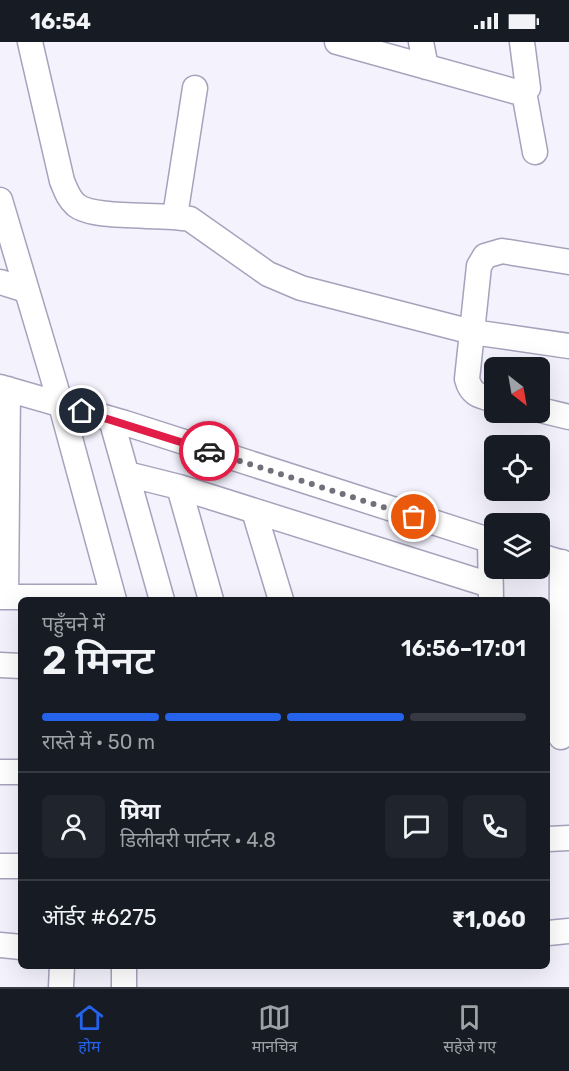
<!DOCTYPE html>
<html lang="hi">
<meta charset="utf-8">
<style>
:root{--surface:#171b24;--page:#20242c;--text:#f1f3f6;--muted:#9ea1a6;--line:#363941;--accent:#2563eb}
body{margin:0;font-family:Rubik,"Noto Sans Devanagari",sans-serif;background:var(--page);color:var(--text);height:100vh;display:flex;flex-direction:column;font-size:22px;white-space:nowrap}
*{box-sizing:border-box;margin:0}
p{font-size:20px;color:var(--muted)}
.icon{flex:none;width:33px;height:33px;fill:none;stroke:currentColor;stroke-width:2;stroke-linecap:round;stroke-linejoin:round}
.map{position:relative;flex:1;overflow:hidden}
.sheet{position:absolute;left:18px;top:555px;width:532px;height:372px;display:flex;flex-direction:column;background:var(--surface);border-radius:9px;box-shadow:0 6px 24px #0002}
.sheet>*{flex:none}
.needle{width:39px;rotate:149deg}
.buttons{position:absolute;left:484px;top:315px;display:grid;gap:12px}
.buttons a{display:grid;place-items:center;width:66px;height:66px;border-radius:9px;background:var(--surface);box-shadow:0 6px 24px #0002;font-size:30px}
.pin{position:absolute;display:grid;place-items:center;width:51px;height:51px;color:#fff;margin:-26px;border:3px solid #fff;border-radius:50%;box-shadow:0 2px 6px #0007}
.courier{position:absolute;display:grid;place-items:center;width:60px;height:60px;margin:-30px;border:4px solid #e11d48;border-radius:50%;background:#fff;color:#222;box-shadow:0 2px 8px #0007}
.head em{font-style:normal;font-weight:600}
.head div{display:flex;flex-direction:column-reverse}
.head{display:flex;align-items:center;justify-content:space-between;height:102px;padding:0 24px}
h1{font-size:39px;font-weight:600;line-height:45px}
.bar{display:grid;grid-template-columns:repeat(4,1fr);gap:9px 6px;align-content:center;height:72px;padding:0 24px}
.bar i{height:8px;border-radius:4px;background:var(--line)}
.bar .current{background:var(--accent)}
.bar p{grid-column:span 4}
.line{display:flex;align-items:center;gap:15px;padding:0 24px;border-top:2px solid var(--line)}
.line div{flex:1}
.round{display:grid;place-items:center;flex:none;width:63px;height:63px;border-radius:9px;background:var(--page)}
.status{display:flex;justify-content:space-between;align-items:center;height:42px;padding:0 30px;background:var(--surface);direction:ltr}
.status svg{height:16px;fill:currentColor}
.menu{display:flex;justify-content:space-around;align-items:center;height:84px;border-top:2px solid var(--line);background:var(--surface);font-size:16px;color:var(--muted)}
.menu a{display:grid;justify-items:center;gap:3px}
.menu .current{color:var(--accent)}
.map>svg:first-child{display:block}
</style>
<div class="status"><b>16:54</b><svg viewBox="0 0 49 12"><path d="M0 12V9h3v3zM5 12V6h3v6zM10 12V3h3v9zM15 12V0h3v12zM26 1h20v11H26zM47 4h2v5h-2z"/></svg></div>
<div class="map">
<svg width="569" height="945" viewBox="0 0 569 945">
<rect width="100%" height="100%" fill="#f3f2fd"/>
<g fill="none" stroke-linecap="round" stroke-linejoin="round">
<g stroke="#a6a2bc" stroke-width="27">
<path id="minor" d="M30 0 62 139C66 148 68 156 76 163 94 178 163 171 190 177L268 232 301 246 472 290 569 304
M337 0 517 50H524L528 46 522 0
M421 0 426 25
M524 50 535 110
M0 158 61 363 114 558
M175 174 195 46
M0 240 26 248
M0 345 125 381 495 500
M495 358C480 354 471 353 467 337L479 224 485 214 502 209 569 220
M540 368 569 375
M111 377 162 558
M127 432 179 445 490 543
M179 445 211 558
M254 469 281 558
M490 499 491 558
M540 514 569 523
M0 555H113
M6 555 8 347
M0 623 21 624
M561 695 562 520
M0 730H21
M548 797 569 796
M0 824H21
M548 891 569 889
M0 903 21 905
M61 945 62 924
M124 945V924"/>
</g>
<use href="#minor" stroke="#fff" stroke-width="24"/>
</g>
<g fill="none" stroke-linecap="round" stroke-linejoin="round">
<path stroke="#72707b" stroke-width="6" stroke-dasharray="0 10.8" d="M209 409 414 475"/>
<path stroke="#e11d48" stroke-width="8" d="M82 369 209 409"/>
</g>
</svg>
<div class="buttons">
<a><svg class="needle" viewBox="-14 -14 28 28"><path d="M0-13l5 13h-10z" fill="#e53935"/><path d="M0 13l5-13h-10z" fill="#9ea1a6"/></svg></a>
<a><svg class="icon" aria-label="locate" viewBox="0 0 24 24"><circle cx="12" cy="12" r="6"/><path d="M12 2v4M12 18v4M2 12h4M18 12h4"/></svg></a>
<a><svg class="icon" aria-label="layers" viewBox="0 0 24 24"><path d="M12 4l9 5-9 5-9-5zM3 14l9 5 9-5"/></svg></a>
</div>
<div class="pin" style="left:414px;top:475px;background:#ea580c"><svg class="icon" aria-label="bag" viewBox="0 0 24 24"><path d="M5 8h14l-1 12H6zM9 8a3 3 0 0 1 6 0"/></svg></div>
<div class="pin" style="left:82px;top:369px;background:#1f2937"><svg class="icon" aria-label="home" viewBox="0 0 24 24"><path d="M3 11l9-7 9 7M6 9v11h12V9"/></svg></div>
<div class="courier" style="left:209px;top:409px"><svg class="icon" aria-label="car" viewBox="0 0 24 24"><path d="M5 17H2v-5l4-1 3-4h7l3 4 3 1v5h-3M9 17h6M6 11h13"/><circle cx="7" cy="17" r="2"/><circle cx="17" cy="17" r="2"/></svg></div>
<section class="sheet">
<div class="head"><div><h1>2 मिनट</h1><p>पहुँचने में</p></div><em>16:56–17:01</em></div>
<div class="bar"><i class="current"></i><i class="current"></i><i class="current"></i><i></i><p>रास्ते में · 50 m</p></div>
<div class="line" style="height:108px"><a class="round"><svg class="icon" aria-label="person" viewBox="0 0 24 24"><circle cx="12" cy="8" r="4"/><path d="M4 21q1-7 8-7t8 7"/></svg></a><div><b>प्रिया</b><p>डिलीवरी पार्टनर · 4.8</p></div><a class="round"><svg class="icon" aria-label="chat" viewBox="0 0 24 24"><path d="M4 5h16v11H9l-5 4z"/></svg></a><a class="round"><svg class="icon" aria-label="phone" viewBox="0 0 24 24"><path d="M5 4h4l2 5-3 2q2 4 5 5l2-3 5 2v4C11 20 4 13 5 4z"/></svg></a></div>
<div class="line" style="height:78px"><div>ऑर्डर #6275</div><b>₹1,060</b></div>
</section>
</div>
<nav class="menu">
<a class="current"><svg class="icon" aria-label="home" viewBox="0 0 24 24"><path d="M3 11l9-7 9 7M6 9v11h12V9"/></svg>होम</a>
<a><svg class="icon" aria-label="map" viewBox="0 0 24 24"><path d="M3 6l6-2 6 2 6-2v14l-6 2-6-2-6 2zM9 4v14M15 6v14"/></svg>मानचित्र</a>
<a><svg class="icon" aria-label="saved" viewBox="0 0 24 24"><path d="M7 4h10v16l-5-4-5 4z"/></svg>सहेजे गए</a>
</nav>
